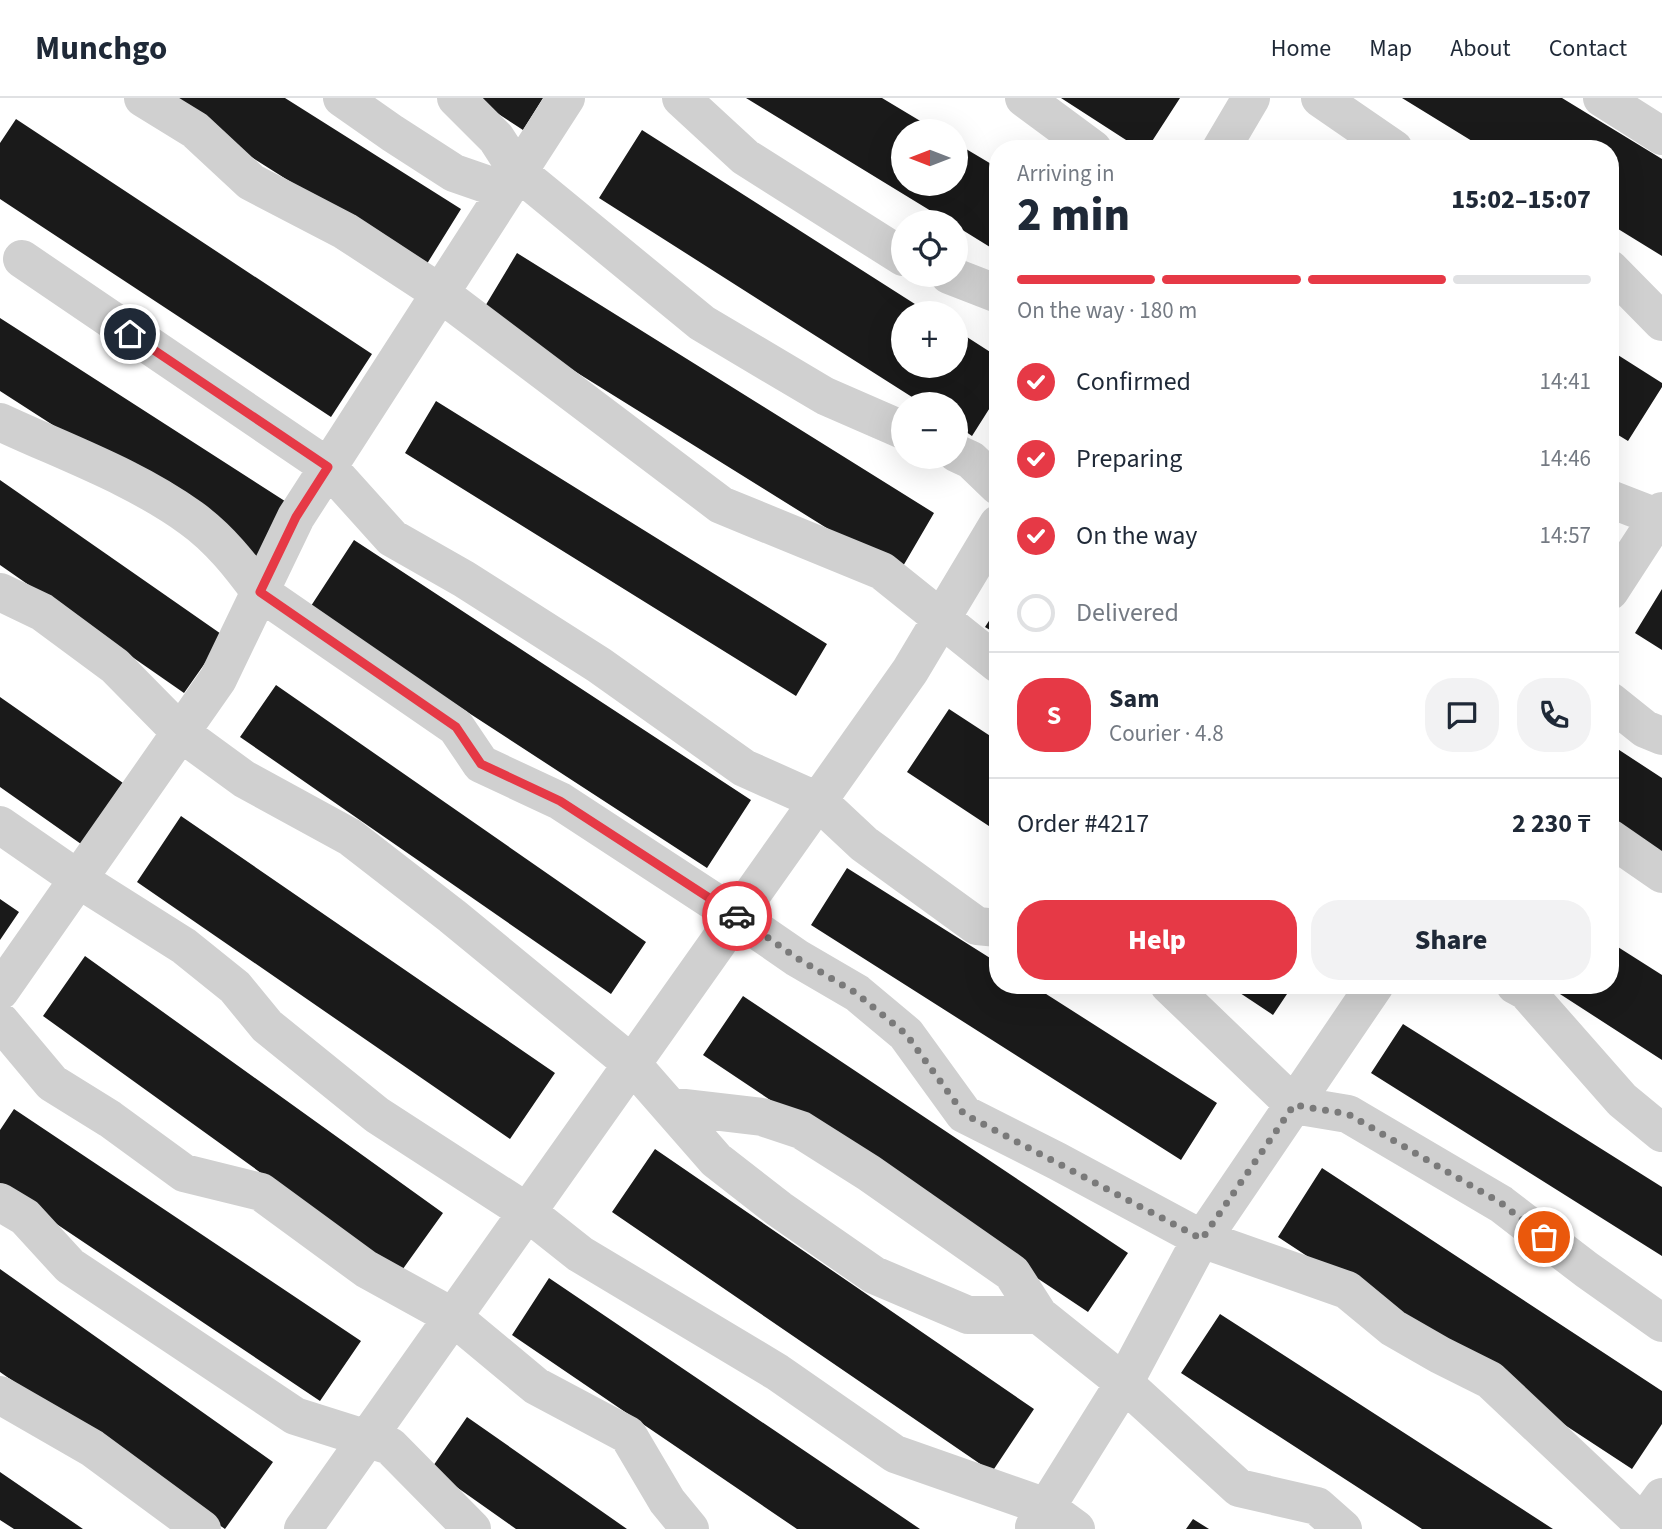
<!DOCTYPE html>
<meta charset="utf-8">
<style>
:root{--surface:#fff;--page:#f2f2f3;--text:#1f2937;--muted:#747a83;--line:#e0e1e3;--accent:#e63946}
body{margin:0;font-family:"Source Sans 3",sans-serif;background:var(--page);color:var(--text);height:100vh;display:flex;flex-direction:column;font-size:26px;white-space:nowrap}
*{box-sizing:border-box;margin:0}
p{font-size:23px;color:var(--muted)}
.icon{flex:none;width:38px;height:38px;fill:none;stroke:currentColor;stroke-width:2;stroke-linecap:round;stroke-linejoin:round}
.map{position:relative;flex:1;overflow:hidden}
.details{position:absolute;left:989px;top:42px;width:630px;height:854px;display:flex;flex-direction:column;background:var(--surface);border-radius:28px;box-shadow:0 7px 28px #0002}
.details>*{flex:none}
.needle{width:46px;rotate:270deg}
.controls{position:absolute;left:891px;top:21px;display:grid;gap:14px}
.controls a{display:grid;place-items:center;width:77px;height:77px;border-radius:50%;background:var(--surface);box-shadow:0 7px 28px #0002;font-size:35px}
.pin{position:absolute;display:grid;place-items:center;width:60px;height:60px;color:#fff;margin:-30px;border:4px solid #fff;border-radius:50%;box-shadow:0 2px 7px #0007}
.courier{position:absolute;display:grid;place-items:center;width:70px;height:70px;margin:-35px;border:5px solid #e63946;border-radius:50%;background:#fff;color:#222;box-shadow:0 2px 9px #0007}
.overview em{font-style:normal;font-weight:800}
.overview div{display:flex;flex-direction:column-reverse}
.overview{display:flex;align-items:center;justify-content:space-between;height:119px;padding:0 28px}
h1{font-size:46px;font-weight:800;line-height:52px}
.bar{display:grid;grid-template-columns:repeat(4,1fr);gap:10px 7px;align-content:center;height:84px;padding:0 28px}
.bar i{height:9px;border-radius:5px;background:var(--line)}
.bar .current{background:var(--accent)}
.bar p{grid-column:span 4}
.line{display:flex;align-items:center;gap:18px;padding:0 28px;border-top:2px solid var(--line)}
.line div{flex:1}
.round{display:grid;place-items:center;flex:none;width:74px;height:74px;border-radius:28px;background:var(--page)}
ol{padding:0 28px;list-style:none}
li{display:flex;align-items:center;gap:21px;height:77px}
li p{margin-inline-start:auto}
li .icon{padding:7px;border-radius:50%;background:var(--accent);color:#fff;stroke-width:4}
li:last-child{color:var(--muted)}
li i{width:38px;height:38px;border:4px solid var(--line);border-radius:50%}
.cta{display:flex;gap:14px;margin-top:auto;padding:14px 28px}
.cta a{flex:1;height:80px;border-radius:28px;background:var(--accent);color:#fff;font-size:28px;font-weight:800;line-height:80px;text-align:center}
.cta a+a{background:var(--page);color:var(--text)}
header{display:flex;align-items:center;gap:42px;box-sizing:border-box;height:98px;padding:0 35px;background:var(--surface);border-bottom:2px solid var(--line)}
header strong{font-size:33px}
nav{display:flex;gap:38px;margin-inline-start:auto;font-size:24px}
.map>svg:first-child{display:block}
</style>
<header>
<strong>Munchgo</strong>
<nav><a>Home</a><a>Map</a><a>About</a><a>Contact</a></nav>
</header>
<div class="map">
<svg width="1662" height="1431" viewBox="0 0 1662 1431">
<rect width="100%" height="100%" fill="#fff"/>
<path fill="#1a1a1a" d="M158 0H285L461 111 425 169Z
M474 0H543L523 32Z
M746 0H882L937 33H903V86H956V45L998 70V154L956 128V124H949Z
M1061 0H1180L1147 51H1140Z
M1402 0H1562L1662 61V158L1610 126V51H1485Z
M16 21 372 256 331 319 0 101V45Z
M642 32 929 215H903V268H956V232L998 259V297L972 338 956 327V306H923L599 100Z
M517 155 934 415 899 475 481 215Z
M0 220 291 407 258 459 0 293Z
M1610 252 1662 285V289L1628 343 1610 332Z
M436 303 827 546 796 598 405 355Z
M0 382 224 538 184 595 0 467Z
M354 442 751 702 707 770 309 511Z
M1662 491V552L1635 535Z
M998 509V537L985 529Z
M276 587 646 844 611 896 240 639Z
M0 599 123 685 81 746 0 689Z
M949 611 998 643V734L907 674Z
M1610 646 1662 680V762L1610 728Z
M181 718 555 975 510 1041 137 784Z
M847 770 998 865V887H1032L1217 1005 1181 1062 811 827Z
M0 801 19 814 0 842Z
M1610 844 1662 877V962L1546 887H1610Z
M85 858 443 1115 400 1175 43 918Z
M1228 887H1293L1273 917Z
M743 898 1128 1155 1088 1214 703 957Z
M1403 926 1662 1089V1158L1371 975Z
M14 1011 361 1243 320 1303 0 1088V1032Z
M655 1051 1034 1311 992 1374 612 1114Z
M1322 1070 1662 1293V1326L1632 1371 1278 1139Z
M0 1171 273 1364 225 1431 0 1274Z
M549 1180 920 1431H797L512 1237Z
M1220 1216 1553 1431H1422L1181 1275Z
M467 1319 627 1431H516L431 1371Z
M0 1374 83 1431H14L0 1422Z
M1193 1421 1209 1431H1186Z"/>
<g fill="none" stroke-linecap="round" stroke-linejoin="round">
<path stroke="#d0d0d0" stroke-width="38" d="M143 0 195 32 251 84 345 133 440 195 721 407 882 473 998 566
M342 0 392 35 454 75 506 93
M456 0 496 40 518 74 702 225 825 298 903 332
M681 0 745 59 903 159
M1024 0 1093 51
M1320 0 1394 51
M1602 0 1662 38
M1221 51 1251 0
M22 161 328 369 392 440 464 481 599 567 744 670 818 703 864 746 977 828 998 830
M1610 171 1662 224
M949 177 998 196
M0 324C64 354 133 378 191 420 219 440 240 467 260 494L456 629 481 666 560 703 736 818 797 860 857 895 906 936 964 1016 1057 1063 1202 1141 1347 1192 1393 1230 1440 1257 1490 1282 1643 1426
M956 355 971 362 998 388
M1610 401 1662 421
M1610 493 1662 413
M0 494 42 514 115 568 181 635 244 681 350 739 452 818 632 966 716 1062 779 1111 874 1177 968 1217H1039L1124 1285 1239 1390 1317 1408 1343 1431
M1610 603 1645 631 1662 638
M0 727 78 781 184 848 235 889 267 928 377 1017 527 1114 580 1156 777 1274 895 1356 1046 1409 1076 1431
M1610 740 1662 776
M1169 887 1294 1007 1348 1016 1501 1106 1587 1172 1662 1225
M1515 887 1526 893 1622 1002 1662 1035
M0 893 218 581 296 419 566 0
M0 923 52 985 110 1021 184 1075 261 1094 366 1171 453 1219 536 1288 628 1337 667 1403 690 1431
M669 1008 762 1019 801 1032 869 1075 1012 1175 1039 1217
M0 1104 25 1119 70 1168 295 1318 390 1348 472 1431
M0 1297 92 1350 202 1431
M1034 1429 1124 1285 1195 1152 1375 887
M303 1431 910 573 998 426
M1639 1431 1662 1399"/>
</g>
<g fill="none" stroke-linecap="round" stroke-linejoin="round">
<path stroke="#7a7a7a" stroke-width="7" stroke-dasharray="0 12.6" d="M737 818 797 860 856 895 906 936 964 1016 1202 1141 1294 1007 1348 1016 1501 1105 1544 1139"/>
<path stroke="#e63946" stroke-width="9" d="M130 236 328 369 296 419 260 494 456 629 481 666 560 703 737 818"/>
</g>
</svg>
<div class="controls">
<a><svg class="needle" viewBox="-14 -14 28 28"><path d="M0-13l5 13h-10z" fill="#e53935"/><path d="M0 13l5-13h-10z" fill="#747a83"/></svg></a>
<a><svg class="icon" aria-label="locate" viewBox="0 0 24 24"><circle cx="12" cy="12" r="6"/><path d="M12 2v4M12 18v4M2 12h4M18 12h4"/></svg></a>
<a>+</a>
<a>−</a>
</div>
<div class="pin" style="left:1544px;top:1139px;background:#ea580c"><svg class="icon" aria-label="bag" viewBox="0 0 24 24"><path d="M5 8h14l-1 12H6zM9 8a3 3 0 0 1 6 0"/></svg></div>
<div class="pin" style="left:130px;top:236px;background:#1f2937"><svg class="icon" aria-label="home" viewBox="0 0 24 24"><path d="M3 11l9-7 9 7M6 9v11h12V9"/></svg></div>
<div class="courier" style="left:737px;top:818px"><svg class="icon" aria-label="car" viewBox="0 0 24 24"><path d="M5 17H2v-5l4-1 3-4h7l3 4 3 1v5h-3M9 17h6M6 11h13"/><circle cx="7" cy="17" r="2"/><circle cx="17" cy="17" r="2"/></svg></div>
<section class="details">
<div class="overview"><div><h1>2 min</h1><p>Arriving in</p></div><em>15:02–15:07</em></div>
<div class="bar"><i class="current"></i><i class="current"></i><i class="current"></i><i></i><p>On the way · 180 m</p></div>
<ol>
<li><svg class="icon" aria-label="check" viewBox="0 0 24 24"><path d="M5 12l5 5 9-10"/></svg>Confirmed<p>14:41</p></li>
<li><svg class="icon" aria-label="check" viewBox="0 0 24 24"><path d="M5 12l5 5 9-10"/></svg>Preparing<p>14:46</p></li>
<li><svg class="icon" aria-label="check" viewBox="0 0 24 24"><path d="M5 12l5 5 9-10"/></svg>On the way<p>14:57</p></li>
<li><i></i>Delivered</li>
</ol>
<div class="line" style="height:126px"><b class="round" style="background:var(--accent);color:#fff">S</b><div><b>Sam</b><p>Courier · 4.8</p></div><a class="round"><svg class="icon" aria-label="chat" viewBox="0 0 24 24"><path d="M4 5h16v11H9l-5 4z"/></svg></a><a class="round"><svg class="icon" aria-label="phone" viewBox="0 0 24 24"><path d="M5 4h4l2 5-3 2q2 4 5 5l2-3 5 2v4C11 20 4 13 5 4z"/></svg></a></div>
<div class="line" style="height:91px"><div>Order #4217</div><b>2 230 ₸</b></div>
<div class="cta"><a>Help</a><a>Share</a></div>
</section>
</div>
